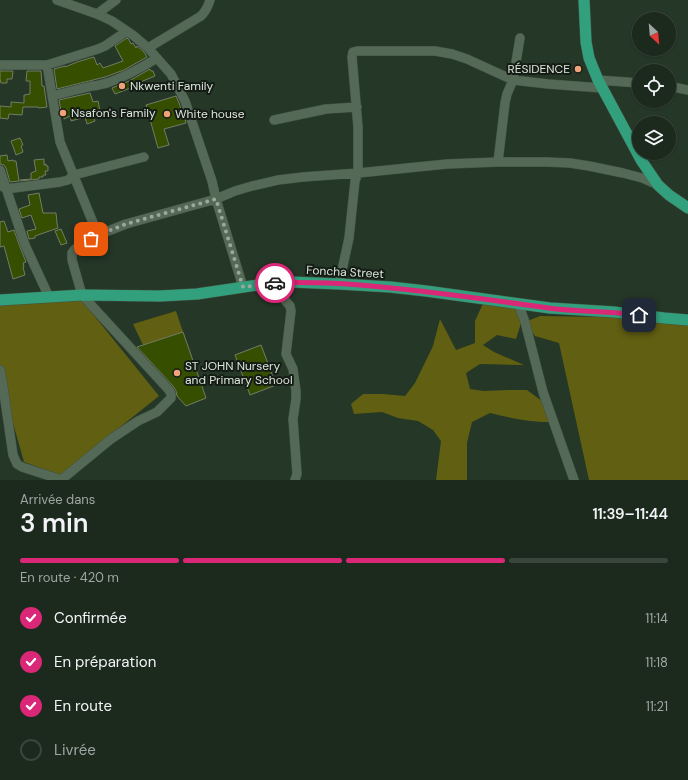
<!DOCTYPE html>
<html lang="fr">
<meta charset="utf-8">
<style>
:root{--surface:#1c291d;--page:#253126;--text:#f1f3f6;--muted:#a0a6a4;--line:#3a453b;--accent:#db2777}
body{margin:0;font-family:"DM Sans",sans-serif;background:var(--page);color:var(--text);height:100vh;display:flex;flex-direction:column;font-size:15px;white-space:nowrap}
*{box-sizing:border-box;margin:0}
p{font-size:13px;color:var(--muted)}
.icon{flex:none;width:22px;height:22px;fill:none;stroke:currentColor;stroke-width:2;stroke-linecap:round;stroke-linejoin:round}
.map{position:relative;height:480px;overflow:hidden}
.details{display:flex;flex-direction:column;background:var(--surface);flex:1}
.details>*{flex:none}
.needle{width:26px;rotate:154deg}
.buttons{position:absolute;left:632px;top:12px;display:grid;gap:8px}
.buttons a{display:grid;place-items:center;width:44px;height:44px;border-radius:50%;background:var(--surface);box-shadow:0 1px 3px #0004,0 0 0 1px var(--line);font-size:20px}
.pin{position:absolute;display:grid;place-items:center;width:34px;height:34px;color:#fff;margin:-17px;border-radius:8px;box-shadow:0 2px 6px #0006}
.courier{position:absolute;display:grid;place-items:center;width:40px;height:40px;margin:-20px;border:3px solid #db2777;border-radius:50%;background:#fff;color:#222;box-shadow:0 1px 5px #0007}
.head em{font-style:normal;font-weight:600}
.head div{display:flex;flex-direction:column-reverse}
.head{display:flex;align-items:center;justify-content:space-between;height:68px;padding:0 20px}
h1{font-size:26px;font-weight:600;line-height:30px}
.bar{display:grid;grid-template-columns:repeat(4,1fr);gap:6px 4px;align-content:center;height:48px;padding:0 20px}
.bar i{height:5px;border-radius:3px;background:var(--line)}
.bar .on{background:var(--accent)}
.bar p{grid-column:span 4}
ol{padding:0 20px;list-style:none}
li{display:flex;align-items:center;gap:12px;height:44px}
li p{margin-inline-start:auto}
li .icon{padding:4px;border-radius:50%;background:var(--accent);color:#fff;stroke-width:4}
li:last-child{color:var(--muted)}
li i{width:22px;height:22px;border:2px solid var(--line);border-radius:50%}
.map>svg:first-child{display:block}
</style>
<div class="map">
<svg width="688" height="480" viewBox="0 0 688 480">
<rect width="100%" height="100%" fill="#253727"/>
<path fill="#615f11" d="M80 298 159 396 60 475 24 462 0 377V304Z
M485 299 518 303 523 317 516 339 497 335 483 345 494 352 524 365 480 364 466 373 470 389 484 391 508 390H527L546 404 550 422C528 422 511 418 490 413L472 422 467 443V480H436L441 441 433 430 418 421 398 418 382 412 354 414 351 404 363 394H383L405 396 415 383 433 346 440 319 456 350 475 343V321Z
M176 311 183 332 143 345 133 324Z
M540 316 664 318 688 320V480H589L559 343 535 336 525 322Z"/>
<path fill="#354e00" stroke="#727d66" d="M127 38 129 40 131 44 133 43 136 48 137 46 144 52 147 57 124 70 105 77 57 89 54 69 65 66V67L77 62 94 57 97 65 100 63 103 68 123 61 115 46Z
M150 69 151 71H153L155 76 138 83 139 86 134 89 133 87 115 94 112 88 129 81Z
M0 71H13L12 79H7V83H1L0 79Z
M27 71H41L42 86H44L47 107 39 108 38 107H23L22 115 9 114 8 119 0 118V106L11 107V102L24 103V95L30 94V81H26Z
M90 93 93 102 98 101 100 111 98 112 99 115 92 114 95 121 87 124 85 117 71 121 70 116 64 119V116H62L59 100Z
M176 96 179 103 186 123 164 129 169 145 158 148 146 105Z
M20 138 23 145 21 146 23 152 16 155 11 141Z
M7 155 8 161 13 160V161H16L19 181 10 182 6 168 4 165 0 164V156Z
M44 159V165L46 164V166H48V171H45L46 175H43V177H39V179L20 181V180L31 179V173L36 171 34 160Z
M39 193 43 213H56L57 223 58 228 35 236V238L29 239 27 231 36 229 31 215 22 218 19 209 30 205 28 195Z
M4 221 8 232 14 230 20 247 26 262 23 263 24 267H23L25 275 13 279 4 246 0 247V222Z
M61 229 67 243 61 245 55 231Z
M183 332 206 398 186 406 177 396 176 391 173 386 137 347Z
M261 345 276 385 250 395 235 355Z"/>
<g fill="none" stroke-linecap="round" stroke-linejoin="round">
<g stroke="#425244" stroke-width="10">
<path id="minor" d="M57 0 97 14 112 21 134 36 148 48 171 74 185 101 212 181 216 199 243 287
M97 14 116 0
M148 48 201 16C206 11 208 7 210 0
M0 65H47L98 49 105 46 127 31
M47 65 60 142 98 235
M598 80 639 83
M669 86 688 90
M52 96 92 86C97 86 102 84 107 83 125 77 141 68 157 58
M274 120 326 109 357 107
M498 162 505 103 507 94 513 80 520 38
M0 170 25 245 49 297
M0 186H2L6 189 60 182 68 180 74 175 144 157
M339 284 349 238 355 181 358 173V127L352 57 353 52 357 51H435L452 54 467 59 513 80 548 84 602 88
M258 285 283 298 290 306 291 311 286 354 293 369 296 391V399L293 419 297 474 295 480
M518 303 525 322 543 392 574 480
M0 370 2 380 13 455 17 464 22 467 62 480
M61 480 111 439 138 421 157 412 171 398V394L169 390 82 295 72 260V253L75 249 83 243 98 235 126 224 216 199 235 191 252 186 278 180 303 177 358 173 447 164 498 162H547L570 163 589 166 623 173 642 178 658 185"/>
</g>
<g stroke="#425244" stroke-width="12">
<path id="major" d="M584 0 586 42 589 58 598 80 641 160 658 185 669 195 688 208
M0 300 82 295 160 296 179 295 197 294 258 285 291 282 339 284 390 287 426 291 550 308 614 312 664 318 688 320"/>
</g>
<use href="#minor" stroke="#556957" stroke-width="9"/>
<use href="#major" stroke="#33a07d" stroke-width="11"/>
</g>
<g fill="none" stroke-linecap="round" stroke-linejoin="round">
<path stroke="#9ba89c" stroke-width="4" stroke-dasharray="0 7.2" d="M91 239 98 235 126 224 216 199 243 287 275 283"/>
<path stroke="#db2777" stroke-width="5" d="M275 283C304 282 332 283 360 285 423 290 485 299 548 308 578 312 608 311 639 315"/>
</g>
<g fill="#f0a279" stroke="#141c15" stroke-width="1.5">
<circle cx="578" cy="69" r="4"/>
<circle cx="122" cy="86" r="4"/>
<circle cx="63" cy="113" r="4"/>
<circle cx="167" cy="114" r="4"/>
<circle cx="177" cy="373" r="4"/>
</g>
<g text-anchor="middle" dominant-baseline="central" stroke-width="4" stroke-linejoin="round" paint-order="stroke">
<g font-size="12" fill="#dae5db" stroke="#141c15" text-anchor="start">
<text x="570" y="69" text-anchor="end">RÉSIDENCE</text>
<text x="130" y="86">Nkwenti Family</text>
<text x="71" y="113">Nsafon's Family</text>
<text x="175" y="114">White house</text>
<text x="185" y="366">ST JOHN Nursery<tspan x="185" dy="14">and Primary School</tspan></text>
</g>
<g font-size="12" fill="#dae5db" stroke="#141c15">
<text transform="translate(345 272) rotate(3)">Foncha Street</text>
</g>
</g>
</svg>
<div class="buttons">
<a><svg class="needle" viewBox="-14 -14 28 28"><path d="M0-13l5 13h-10z" fill="#e53935"/><path d="M0 13l5-13h-10z" fill="#a0a6a4"/></svg></a>
<a><svg class="icon" aria-label="locate" viewBox="0 0 24 24"><circle cx="12" cy="12" r="6"/><path d="M12 2v4M12 18v4M2 12h4M18 12h4"/></svg></a>
<a><svg class="icon" aria-label="layers" viewBox="0 0 24 24"><path d="M12 4l9 5-9 5-9-5zM3 14l9 5 9-5"/></svg></a>
</div>
<div class="pin" style="left:91px;top:239px;background:#ea580c"><svg class="icon" aria-label="bag" viewBox="0 0 24 24"><path d="M5 8h14l-1 12H6zM9 8a3 3 0 0 1 6 0"/></svg></div>
<div class="pin" style="left:639px;top:315px;background:#1f2937"><svg class="icon" aria-label="home" viewBox="0 0 24 24"><path d="M3 11l9-7 9 7M6 9v11h12V9"/></svg></div>
<div class="courier" style="left:275px;top:283px"><svg class="icon" aria-label="car" viewBox="0 0 24 24"><path d="M5 17H2v-5l4-1 3-4h7l3 4 3 1v5h-3M9 17h6M6 11h13"/><circle cx="7" cy="17" r="2"/><circle cx="17" cy="17" r="2"/></svg></div>
</div>
<section class="details">
<div class="head"><div><h1>3 min</h1><p>Arrivée dans</p></div><em>11:39–11:44</em></div>
<div class="bar"><i class="on"></i><i class="on"></i><i class="on"></i><i></i><p>En route · 420 m</p></div>
<ol>
<li><svg class="icon" aria-label="check" viewBox="0 0 24 24"><path d="M5 12l5 5 9-10"/></svg>Confirmée<p>11:14</p></li>
<li><svg class="icon" aria-label="check" viewBox="0 0 24 24"><path d="M5 12l5 5 9-10"/></svg>En préparation<p>11:18</p></li>
<li><svg class="icon" aria-label="check" viewBox="0 0 24 24"><path d="M5 12l5 5 9-10"/></svg>En route<p>11:21</p></li>
<li><i></i>Livrée</li>
</ol>
</section>
